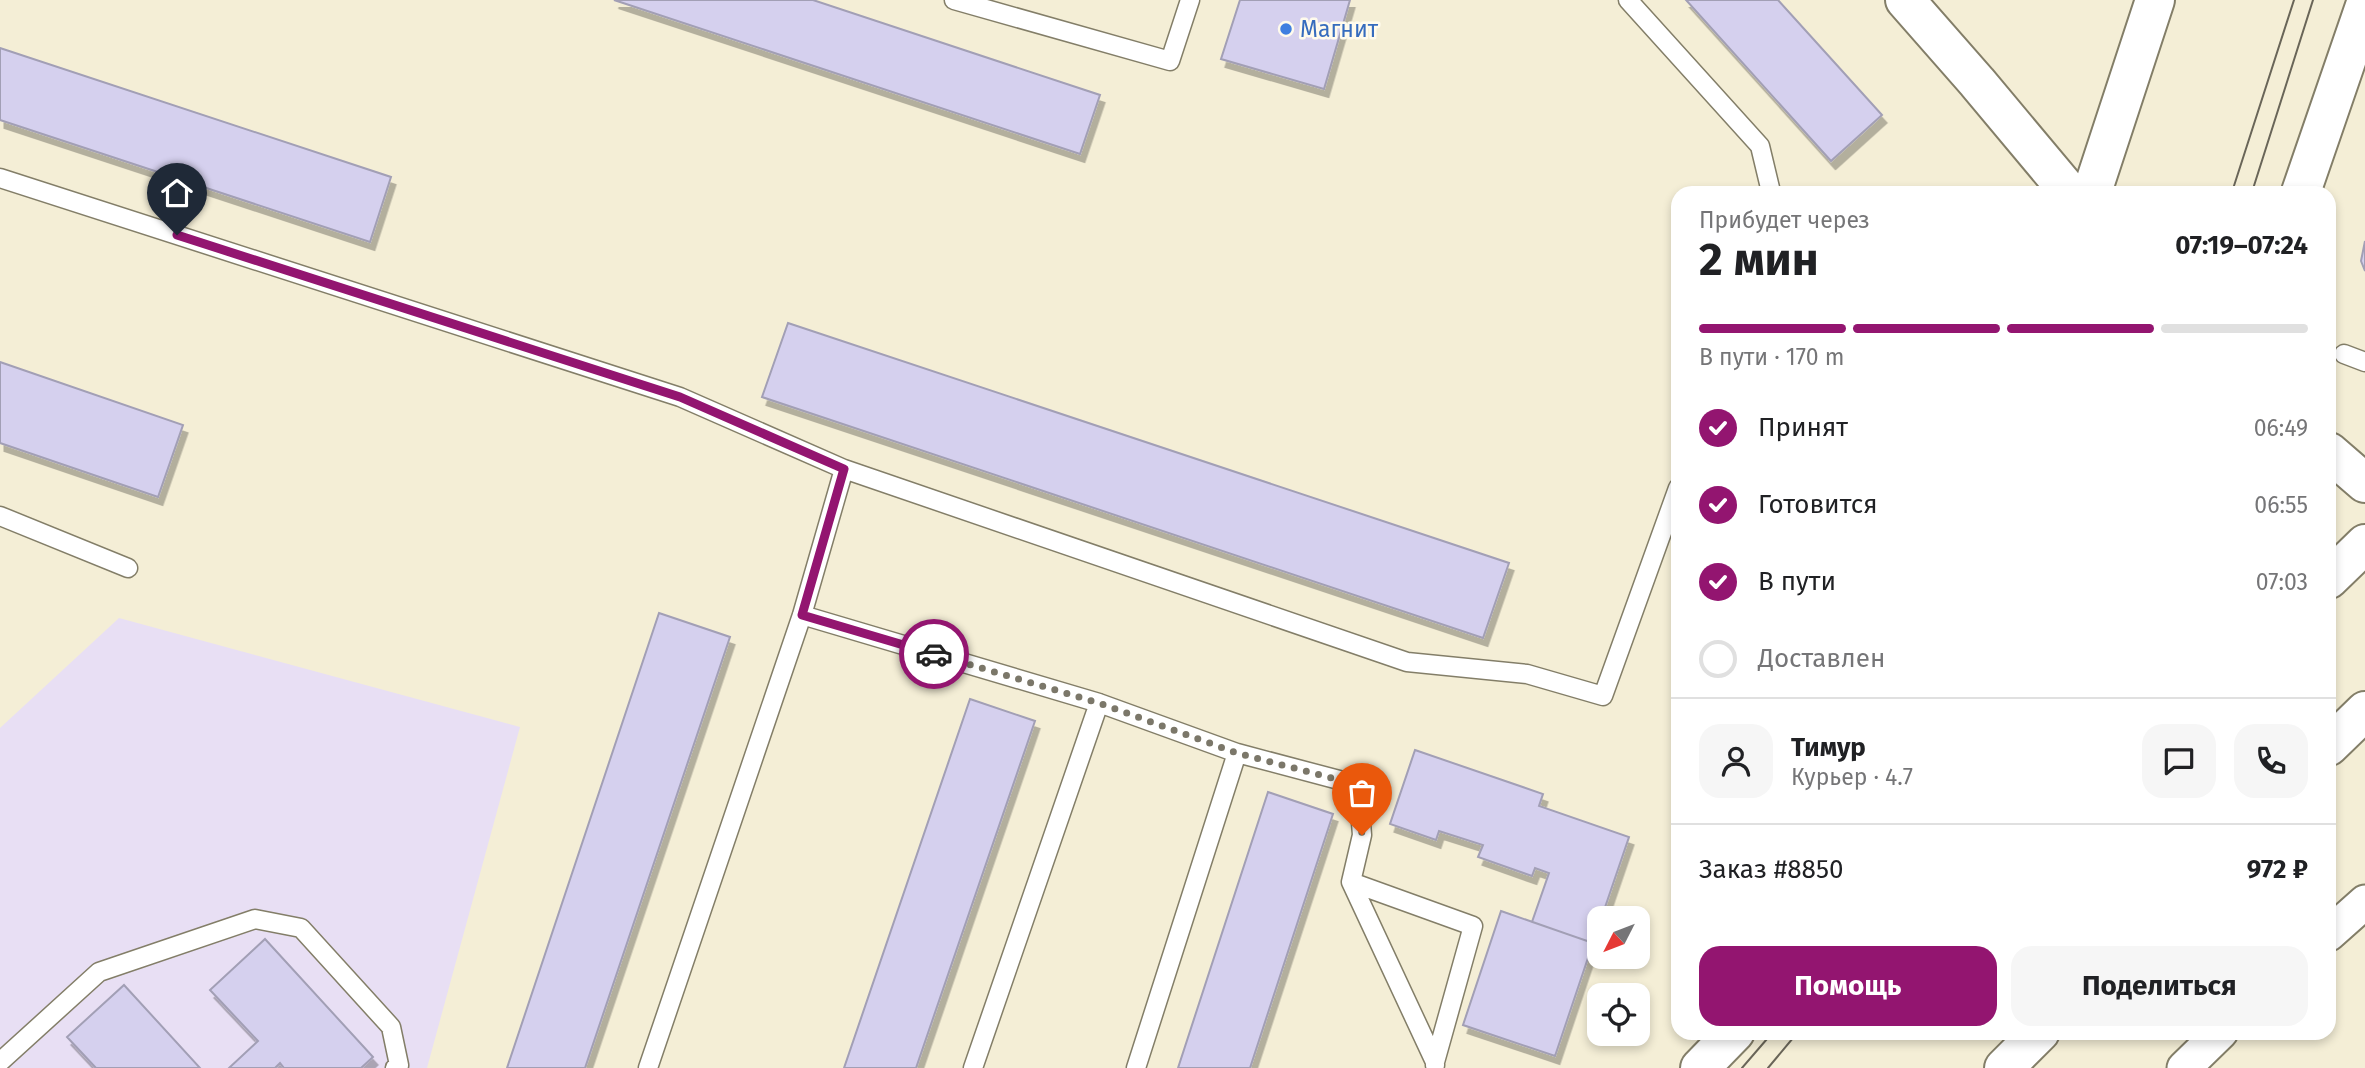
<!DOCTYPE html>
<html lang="ru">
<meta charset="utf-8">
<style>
:root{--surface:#fff;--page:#f6f6f6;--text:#202124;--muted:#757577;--line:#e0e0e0;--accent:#931570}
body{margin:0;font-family:"Fira Sans",sans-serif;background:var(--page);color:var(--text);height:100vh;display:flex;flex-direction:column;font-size:26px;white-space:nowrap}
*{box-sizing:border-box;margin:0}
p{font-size:23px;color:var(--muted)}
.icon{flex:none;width:38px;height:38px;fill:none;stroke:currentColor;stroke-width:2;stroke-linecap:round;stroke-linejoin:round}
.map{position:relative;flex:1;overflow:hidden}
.sheet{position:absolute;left:1671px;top:186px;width:665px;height:854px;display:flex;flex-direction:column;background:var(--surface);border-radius:21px;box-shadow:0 4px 10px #0003}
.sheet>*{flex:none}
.needle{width:46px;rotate:228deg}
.tools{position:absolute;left:1587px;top:906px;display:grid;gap:14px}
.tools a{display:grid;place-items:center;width:63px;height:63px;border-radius:14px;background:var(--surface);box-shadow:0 4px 10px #0003;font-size:35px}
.pin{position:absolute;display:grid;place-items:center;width:60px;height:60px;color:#fff;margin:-72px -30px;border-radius:50% 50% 50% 0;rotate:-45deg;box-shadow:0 0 7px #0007}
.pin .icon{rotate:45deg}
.courier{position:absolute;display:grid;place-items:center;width:70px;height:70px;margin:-35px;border:5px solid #931570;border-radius:50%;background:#fff;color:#222;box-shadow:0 2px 9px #0007}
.head em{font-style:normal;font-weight:700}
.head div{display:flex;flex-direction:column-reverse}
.head{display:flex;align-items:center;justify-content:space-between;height:119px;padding:0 28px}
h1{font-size:46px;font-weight:700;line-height:52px}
.bar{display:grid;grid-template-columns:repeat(4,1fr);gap:10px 7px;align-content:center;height:84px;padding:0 28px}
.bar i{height:9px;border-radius:5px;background:var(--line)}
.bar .selected{background:var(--accent)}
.bar p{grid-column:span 4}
.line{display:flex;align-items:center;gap:18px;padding:0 28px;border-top:2px solid var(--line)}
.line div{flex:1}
.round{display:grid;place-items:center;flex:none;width:74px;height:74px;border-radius:21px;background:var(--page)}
ol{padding:0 28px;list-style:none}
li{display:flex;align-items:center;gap:21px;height:77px}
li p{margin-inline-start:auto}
li .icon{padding:7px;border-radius:50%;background:var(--accent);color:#fff;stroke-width:4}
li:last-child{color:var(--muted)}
li i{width:38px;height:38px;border:4px solid var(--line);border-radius:50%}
.action{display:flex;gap:14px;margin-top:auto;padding:14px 28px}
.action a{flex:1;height:80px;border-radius:21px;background:var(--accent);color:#fff;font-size:28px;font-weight:700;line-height:80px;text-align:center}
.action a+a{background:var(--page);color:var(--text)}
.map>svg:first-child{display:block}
</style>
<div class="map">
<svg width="2365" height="1068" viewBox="0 0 2365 1068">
<defs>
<filter id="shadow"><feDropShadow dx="4.5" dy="8" stdDeviation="0" flood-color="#0004"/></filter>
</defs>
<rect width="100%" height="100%" fill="#f4eed6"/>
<path fill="#e8dff4" d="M119 618 520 727 427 1068H0V728Z"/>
<path fill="#d5d0ee" stroke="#a29fb5" stroke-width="2" filter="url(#shadow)" d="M614 0H813L1100 95 1080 154Z
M1240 0H1350L1324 89 1221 59Z
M1686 0H1778L1882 115 1831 161Z
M0 48 391 177 370 242 0 120Z
M2365 241V271L2361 261Z
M788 323 1509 563 1483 638 762 397Z
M0 362 183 425 158 497 0 443Z
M659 613 730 637 585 1068H507Z
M970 699 1035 721 916 1068H844Z
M1415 750 1543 794 1539 806 1629 837 1601 919H1600L1593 943 1532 922 1549 873 1535 868 1532 876 1478 857 1483 845 1439 831 1436 840 1390 824Z
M1268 792 1333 814 1250 1068H1178Z
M1501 911 1593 943 1555 1056 1463 1025Z
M265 939 373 1057 361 1068H284L280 1063 275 1068H229L258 1041 210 990Z
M124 985 200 1068H96L67 1037Z"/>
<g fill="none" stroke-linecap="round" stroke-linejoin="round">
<g stroke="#837e68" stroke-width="21">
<path id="lane" d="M954 0 1170 61 1190 0
M1628 0 1760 146 1771 192
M0 178 680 397 844 469 1407 662 1527 674 1603 696 1678 488
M2344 354 2365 362
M0 516 128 568
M802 615 1099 703 1237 753 1358 785 1362 835 1351 882 1473 926 1435 1062
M1351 882 1435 1062V1065
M0 1062 99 972 255 919 301 928 391 1027 399 1065 395 1068
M648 1068 802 615 844 469
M973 1068 1099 703
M1136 1068 1237 753"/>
</g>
<g stroke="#837e68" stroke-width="37">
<path id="street" d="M2329 934 2365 902
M2184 1068 2221 1032"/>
</g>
<g stroke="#837e68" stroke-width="42">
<path id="secondary" d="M1905 0 1977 82 2069 192"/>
</g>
<g stroke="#837e68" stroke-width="42">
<path id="primary" d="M2092 192 2155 0
M2301 192 2365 6
M2329 452 2365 483
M2329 579 2365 544
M2329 746 2365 711
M1700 1068 1735 1032
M2004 1068 2040 1032"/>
</g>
<use href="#lane" stroke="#fff" stroke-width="18"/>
<use href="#street" stroke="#fff" stroke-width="33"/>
<use href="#secondary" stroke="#fff" stroke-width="38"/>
<use href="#primary" stroke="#fff" stroke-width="38"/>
<path stroke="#696558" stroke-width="2" d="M2232 192 2294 0
M2252 192 2313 0
M1742 1068 1773 1032
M1768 1068 1798 1032"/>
</g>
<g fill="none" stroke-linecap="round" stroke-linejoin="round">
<path stroke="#7b7769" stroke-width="7" stroke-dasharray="0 12.6" d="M934 654 1099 703 1237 753 1358 785 1362 835"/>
<path stroke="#931570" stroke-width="9" d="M177 235 680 397 844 469 802 615 934 654"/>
</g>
<circle fill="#3f7fe0" stroke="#fffbed" stroke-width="2.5" cx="1286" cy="29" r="7"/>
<g text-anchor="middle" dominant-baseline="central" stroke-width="5" stroke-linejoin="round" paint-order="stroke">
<g font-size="23" fill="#366cbe" stroke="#fffbed" text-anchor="start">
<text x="1300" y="29">Магнит</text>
</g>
</g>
</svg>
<div class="tools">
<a><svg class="needle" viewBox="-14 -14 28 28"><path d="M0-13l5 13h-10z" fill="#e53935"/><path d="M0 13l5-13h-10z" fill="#757577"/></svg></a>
<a><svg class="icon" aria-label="locate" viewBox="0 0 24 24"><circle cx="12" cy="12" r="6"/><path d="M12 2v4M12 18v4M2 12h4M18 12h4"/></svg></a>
</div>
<div class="pin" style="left:1362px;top:835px;background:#ea580c"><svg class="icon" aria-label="bag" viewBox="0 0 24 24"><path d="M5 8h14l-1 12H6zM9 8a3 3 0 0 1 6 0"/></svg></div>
<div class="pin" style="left:177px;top:235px;background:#1f2937"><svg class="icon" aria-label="home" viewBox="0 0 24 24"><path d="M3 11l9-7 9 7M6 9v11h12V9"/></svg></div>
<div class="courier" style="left:934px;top:654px"><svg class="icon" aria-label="car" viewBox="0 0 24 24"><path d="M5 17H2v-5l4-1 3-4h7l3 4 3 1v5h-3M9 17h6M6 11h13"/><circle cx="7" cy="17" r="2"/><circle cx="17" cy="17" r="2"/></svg></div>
<section class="sheet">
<div class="head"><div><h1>2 мин</h1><p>Прибудет через</p></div><em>07:19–07:24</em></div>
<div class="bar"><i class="selected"></i><i class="selected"></i><i class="selected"></i><i></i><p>В пути · 170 m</p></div>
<ol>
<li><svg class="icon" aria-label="check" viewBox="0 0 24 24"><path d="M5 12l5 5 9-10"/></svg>Принят<p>06:49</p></li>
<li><svg class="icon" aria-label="check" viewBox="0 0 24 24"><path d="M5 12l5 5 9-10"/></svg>Готовится<p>06:55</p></li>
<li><svg class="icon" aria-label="check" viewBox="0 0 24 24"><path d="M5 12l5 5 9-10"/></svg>В пути<p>07:03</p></li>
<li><i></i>Доставлен</li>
</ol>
<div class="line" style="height:126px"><a class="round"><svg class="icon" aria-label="person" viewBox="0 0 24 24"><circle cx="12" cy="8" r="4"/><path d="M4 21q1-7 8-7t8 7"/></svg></a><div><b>Тимур</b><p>Курьер · 4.7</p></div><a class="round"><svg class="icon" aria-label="chat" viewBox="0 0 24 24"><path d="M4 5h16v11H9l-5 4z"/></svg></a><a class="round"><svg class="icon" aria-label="phone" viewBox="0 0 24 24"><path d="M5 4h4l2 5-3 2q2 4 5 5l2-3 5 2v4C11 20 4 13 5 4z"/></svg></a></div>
<div class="line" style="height:91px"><div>Заказ #8850</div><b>972 ₽</b></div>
<div class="action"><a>Помощь</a><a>Поделиться</a></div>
</section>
</div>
